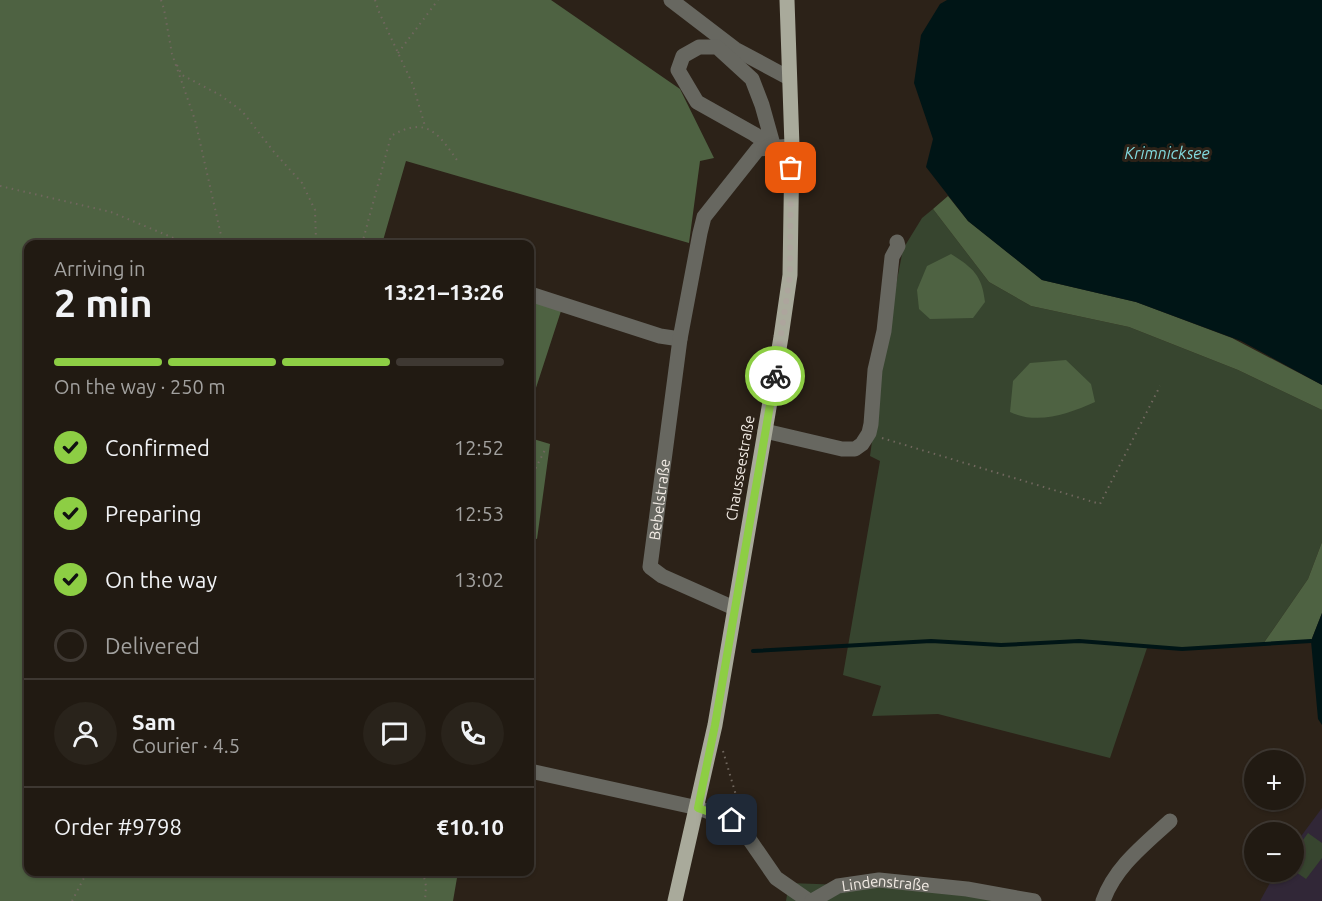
<!DOCTYPE html>
<meta charset="utf-8">
<style>
:root{--surface:#211a12;--page:#29231b;--text:#f1f3f6;--muted:#a2a19f;--line:#3e3832;--accent:#8dce44}
body{margin:0;font-family:Ubuntu,sans-serif;background:var(--page);color:var(--text);height:100vh;display:flex;flex-direction:column;font-size:22px;white-space:nowrap}
*{box-sizing:border-box;margin:0}
p{font-size:20px;color:var(--muted)}
.icon{flex:none;width:33px;height:33px;fill:none;stroke:currentColor;stroke-width:2;stroke-linecap:round;stroke-linejoin:round}
.map{position:relative;flex:1;overflow:hidden}
.sheet{position:absolute;left:24px;top:240px;width:510px;height:636px;display:flex;flex-direction:column;background:var(--surface);border-radius:12px;box-shadow:0 2px 4px #0004,0 0 0 2px var(--line)}
.sheet>*{flex:none}
.buttons{position:absolute;left:1244px;top:750px;display:grid;gap:12px}
.buttons a{display:grid;place-items:center;width:60px;height:60px;border-radius:50%;background:var(--surface);box-shadow:0 2px 4px #0004,0 0 0 2px var(--line);font-size:30px}
.pin{position:absolute;display:grid;place-items:center;width:51px;height:51px;color:#fff;margin:-26px;border-radius:12px;box-shadow:0 3px 9px #0006}
.courier{position:absolute;display:grid;place-items:center;width:60px;height:60px;margin:-30px;border:4px solid #8dce44;border-radius:50%;background:#fff;color:#222;box-shadow:0 2px 8px #0007}
.headline em{font-style:normal;font-weight:600}
.headline div{display:flex;flex-direction:column-reverse}
.headline{display:flex;align-items:center;justify-content:space-between;height:102px;padding:0 30px}
h1{font-size:39px;font-weight:600;line-height:45px}
.bar{display:grid;grid-template-columns:repeat(4,1fr);gap:9px 6px;align-content:center;height:72px;padding:0 30px}
.bar i{height:8px;border-radius:4px;background:var(--line)}
.bar .current{background:var(--accent)}
.bar p{grid-column:span 4}
.line{display:flex;align-items:center;gap:15px;padding:0 30px;border-top:2px solid var(--line)}
.line div{flex:1}
.round{display:grid;place-items:center;flex:none;width:63px;height:63px;border-radius:32px;background:var(--page)}
ol{padding:0 30px;list-style:none}
li{display:flex;align-items:center;gap:18px;height:66px}
li p{margin-inline-start:auto}
li .icon{padding:6px;border-radius:50%;background:var(--accent);color:#111;stroke-width:4}
li:last-child{color:var(--muted)}
li i{width:33px;height:33px;border:3px solid var(--line);border-radius:50%}
.map>svg:first-child{display:block}
</style>
<div class="map">
<svg width="1322" height="901" viewBox="0 0 1322 901">
<rect width="100%" height="100%" fill="#2c2218"/>
<path fill="#312737" d="M1322 808V901H1260L1276 872H1293V847Z"/>
<path fill="#37452f" d="M933 209 989 282 1031 306 1129 327 1238 370 1322 410V542L1308 579 1263 644 1182 649 1147 648 1110 758 938 714 872 716 881 686 843 675 880 461 870 456 887 332 903 249 922 218Z
M1308 833 1322 843V858L1306 879 1293 870V854Z
M789 883 872 886 1019 901H786Z"/>
<path fill="#4e6242" d="M0 0H551L680 89 714 158 700 161 689 243 406 161 382 244H28V872H458L453 901H0Z
M948 196 968 221 1042 280 1136 302 1232 338 1322 385V410L1238 370 1129 327 1031 306 989 282 933 209Z
M951 254C973 268 982 275 985 302L973 318 930 319 919 309 917 290 927 266Z
M530 301 561 311 533 397 530 416Z
M1066 360 1091 384 1095 402C1068 414 1038 425 1010 412L1013 381 1030 363Z
M530 438 550 444 537 539 530 537Z
M1322 542V613L1311 641 1263 644 1308 579Z"/>
<path fill="#001516" d="M947 0H1322V385L1241 341 1136 302 1042 280 968 221 926 167 933 139 914 83 921 35 940 4Z
M1322 613V725L1318 719 1311 641Z"/>
<g fill="none" stroke-linecap="round" stroke-linejoin="round">
<path stroke="#001516" stroke-width="4" d="M753 651 931 641 1001 645 1079 641 1182 649 1311 641"/>
<path stroke="#70675e" stroke-width="2" stroke-dasharray="1.5 4.5" stroke-linecap="butt" d="M161 0 164 9 172 54 195 120 223 244
M375 0 379 12 413 85 425 126
M398 53 438 0
M177 65 182 75 220 95 242 111 274 152 302 183 315 210 316 240 314 244
M0 186 111 212 188 244
M317 240 332 244
M362 244 391 136C427 115 439 134 459 163
M882 438 1100 504 1160 386
M530 479 546 448
M723 751 740 809
M423 872 426 886 425 901
M72 901 87 872"/>
<g stroke="#676760" stroke-width="15">
<path d="M671 0 735 49 789 78"/>
<path d="M699 47H717L752 79 762 105 774 148 754 134 697 102 678 70 683 56Z"/>
<path d="M530 294 660 336 680 339"/>
<path d="M765 431 842 449H855L862 444 869 433 871 424 875 370 884 331 892 257 898 246 897 242"/>
<path id="s1" d="M734 608 662 576 650 567 680 339 700 233 704 217 758 149 792 146"/>
<path d="M530 771 698 808 732 820 747 836 776 878 809 901"/>
<path id="s2" d="M812 901 838 886 879 880 967 889 1034 901"/>
<path d="M1103 901C1115 867 1144 845 1170 821"/>
</g>
<path stroke="#a9aa9b" stroke-width="15" d="M675 901 715 725 781 337 790 275 792 146 787 0"/>
</g>
<g fill="none" stroke-linecap="round" stroke-linejoin="round">
<path stroke="#ada59d" stroke-width="6" stroke-dasharray="0 10.8" d="M775 376 790 275 791 168"/>
<path stroke="#8dce44" stroke-width="8" d="M732 820 698 808 715 725 775 376"/>
</g>
<g text-anchor="middle" dominant-baseline="central" stroke-width="6" stroke-linejoin="round" paint-order="stroke">
<g font-size="15" fill="#f2ebe4" stroke="#2c2218">
<text transform="translate(740 468) rotate(-80)">Chausseestraße</text>
<text stroke="none"><textPath href="#s1" startOffset="162">Bebelstraße</textPath></text>
<text stroke="none"><textPath href="#s2" startOffset="78">Lindenstraße</textPath></text>
</g>
<g font-size="16" font-style="italic" fill="#82dade" stroke="#2c2218">
<text x="1167" y="153">Krimnicksee</text>
</g>
</g>
</svg>
<div class="buttons">
<a>+</a>
<a>−</a>
</div>
<div class="pin" style="left:791px;top:168px;background:#ea580c"><svg class="icon" aria-label="bag" viewBox="0 0 24 24"><path d="M5 8h14l-1 12H6zM9 8a3 3 0 0 1 6 0"/></svg></div>
<div class="pin" style="left:732px;top:820px;background:#1f2937"><svg class="icon" aria-label="home" viewBox="0 0 24 24"><path d="M3 11l9-7 9 7M6 9v11h12V9"/></svg></div>
<div class="courier" style="left:775px;top:376px"><svg class="icon" aria-label="bike" viewBox="0 0 24 24"><circle cx="6" cy="16" r="4"/><circle cx="18" cy="16" r="4"/><path d="M6 16l4-8h5l3 8M10 8l3 8H6M13 5h3"/></svg></div>
<section class="sheet">
<div class="headline"><div><h1>2 min</h1><p>Arriving in</p></div><em>13:21–13:26</em></div>
<div class="bar"><i class="current"></i><i class="current"></i><i class="current"></i><i></i><p>On the way · 250 m</p></div>
<ol>
<li><svg class="icon" aria-label="check" viewBox="0 0 24 24"><path d="M5 12l5 5 9-10"/></svg>Confirmed<p>12:52</p></li>
<li><svg class="icon" aria-label="check" viewBox="0 0 24 24"><path d="M5 12l5 5 9-10"/></svg>Preparing<p>12:53</p></li>
<li><svg class="icon" aria-label="check" viewBox="0 0 24 24"><path d="M5 12l5 5 9-10"/></svg>On the way<p>13:02</p></li>
<li><i></i>Delivered</li>
</ol>
<div class="line" style="height:108px"><a class="round"><svg class="icon" aria-label="person" viewBox="0 0 24 24"><circle cx="12" cy="8" r="4"/><path d="M4 21q1-7 8-7t8 7"/></svg></a><div><b>Sam</b><p>Courier · 4.5</p></div><a class="round"><svg class="icon" aria-label="chat" viewBox="0 0 24 24"><path d="M4 5h16v11H9l-5 4z"/></svg></a><a class="round"><svg class="icon" aria-label="phone" viewBox="0 0 24 24"><path d="M5 4h4l2 5-3 2q2 4 5 5l2-3 5 2v4C11 20 4 13 5 4z"/></svg></a></div>
<div class="line" style="height:78px"><div>Order #9798</div><b>€10.10</b></div>
</section>
</div>
